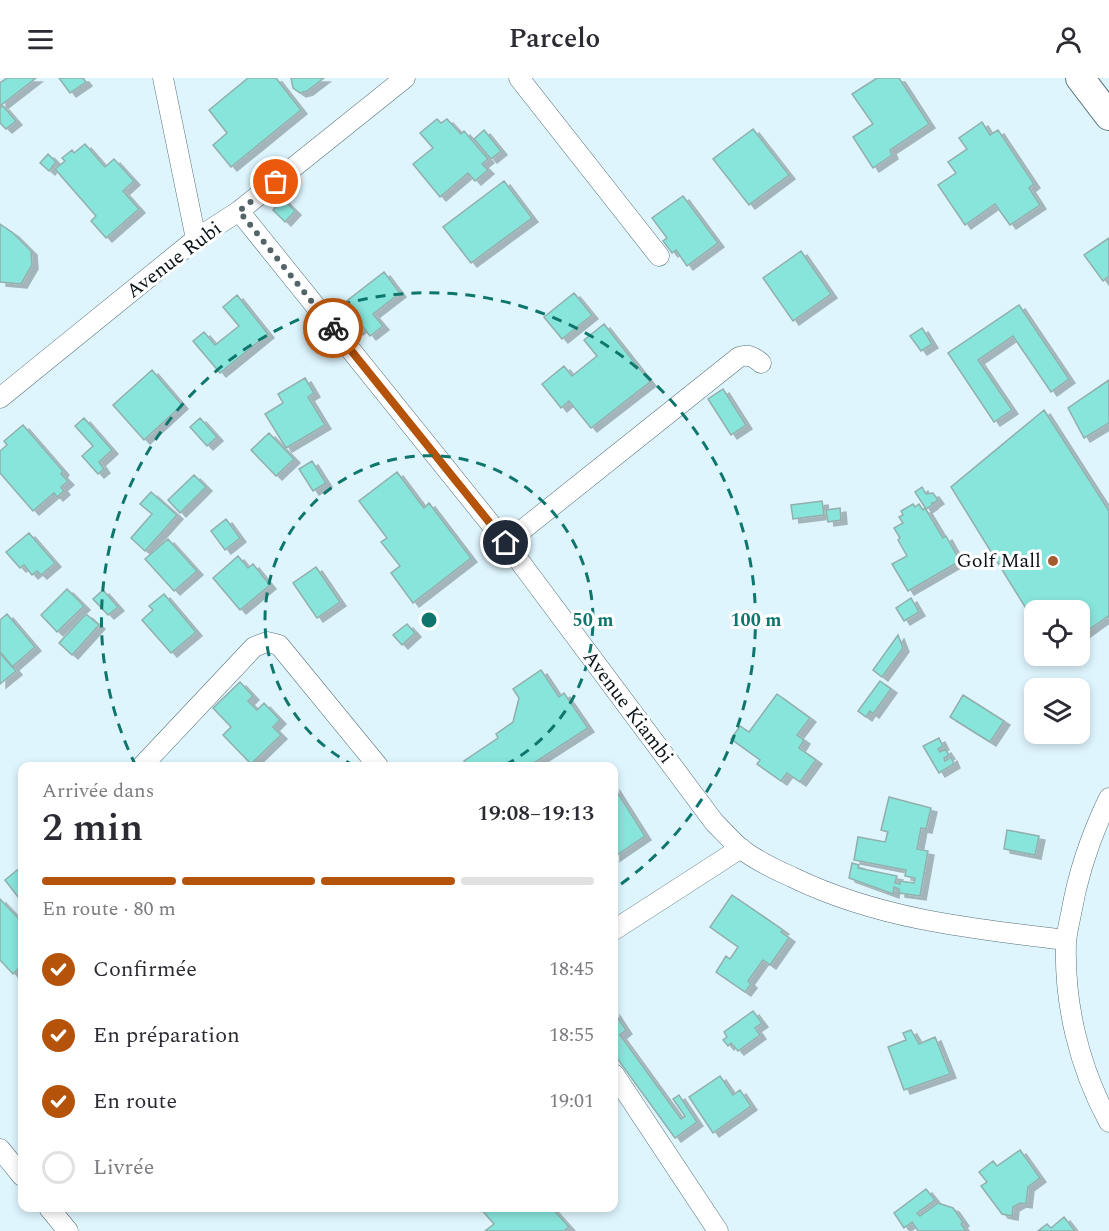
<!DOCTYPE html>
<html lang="fr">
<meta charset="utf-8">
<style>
:root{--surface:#fff;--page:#f7f7f7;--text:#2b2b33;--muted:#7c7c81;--line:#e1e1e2;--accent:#b45309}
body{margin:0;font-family:Spectral,serif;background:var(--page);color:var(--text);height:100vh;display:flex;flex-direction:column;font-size:22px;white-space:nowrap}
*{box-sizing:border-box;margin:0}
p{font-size:20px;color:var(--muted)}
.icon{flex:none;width:33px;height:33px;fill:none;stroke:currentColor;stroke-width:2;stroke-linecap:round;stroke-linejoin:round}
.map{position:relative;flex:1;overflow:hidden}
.sheet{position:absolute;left:18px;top:684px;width:600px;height:450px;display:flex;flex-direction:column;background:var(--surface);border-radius:12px;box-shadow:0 3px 9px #0003}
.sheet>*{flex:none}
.tools{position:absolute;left:1024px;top:522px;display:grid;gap:12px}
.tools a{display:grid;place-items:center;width:66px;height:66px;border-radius:12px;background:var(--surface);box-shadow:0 3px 9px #0003;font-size:30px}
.pin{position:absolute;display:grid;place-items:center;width:51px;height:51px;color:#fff;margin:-26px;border:3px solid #fff;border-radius:50%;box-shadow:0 2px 6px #0007}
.courier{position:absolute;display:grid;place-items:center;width:60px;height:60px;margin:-30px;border:4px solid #b45309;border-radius:50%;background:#fff;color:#222;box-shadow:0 2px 8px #0007}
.head em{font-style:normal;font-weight:600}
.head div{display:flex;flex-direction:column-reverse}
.head{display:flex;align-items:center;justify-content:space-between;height:102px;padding:0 24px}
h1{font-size:39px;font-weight:600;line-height:45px}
.bar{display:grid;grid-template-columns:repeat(4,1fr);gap:9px 6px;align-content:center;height:72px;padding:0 24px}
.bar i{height:8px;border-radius:4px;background:var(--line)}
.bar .selected{background:var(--accent)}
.bar p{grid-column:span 4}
ol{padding:0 24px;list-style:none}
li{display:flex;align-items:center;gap:18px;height:66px}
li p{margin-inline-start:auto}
li .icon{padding:6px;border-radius:50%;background:var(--accent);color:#fff;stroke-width:4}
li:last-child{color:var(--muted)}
li i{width:33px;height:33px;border:3px solid var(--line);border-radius:50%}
header{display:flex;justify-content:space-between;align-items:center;height:78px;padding:0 24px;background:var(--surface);font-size:27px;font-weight:600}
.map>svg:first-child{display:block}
</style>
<header><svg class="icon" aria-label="menu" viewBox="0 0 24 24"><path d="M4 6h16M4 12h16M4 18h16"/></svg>Parcelo<svg class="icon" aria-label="person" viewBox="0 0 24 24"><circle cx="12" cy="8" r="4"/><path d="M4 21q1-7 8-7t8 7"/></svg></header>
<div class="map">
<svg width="1109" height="1153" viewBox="0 0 1109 1153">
<defs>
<filter id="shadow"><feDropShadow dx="6" dy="4" stdDeviation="0" flood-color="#0004"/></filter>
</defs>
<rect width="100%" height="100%" fill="#def5fd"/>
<path fill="#88e5dc" stroke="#91afac" stroke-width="1.5" filter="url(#shadow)" d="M7 0H36L0 28V5Z
M59 0H83L86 4 70 15Z
M248 0H276L301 32 231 89 213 67 227 55 209 32Z
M291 0H324L307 13 300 15 293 10Z
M877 0H899L929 46 890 72 892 77 873 90 853 59 873 46 852 16Z
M3 28 16 43 6 51 0 45V30Z
M437 41 441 45 447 41 461 56 464 53 488 81 482 86 488 92 475 103 468 95 440 119 413 86 433 70 420 55Z
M982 44 990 57 998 52 1034 106 1029 110 1040 127 1010 147 995 126 965 147 938 107 956 95 948 84 967 71 959 60Z
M753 51 789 97 749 127 713 81Z
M484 52 501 73 491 81 474 61Z
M85 66 105 89 114 81 134 103 123 113 139 131 106 160 91 143 96 138 55 91 65 83 62 80 72 72 74 75Z
M48 76 56 84 49 93 40 85Z
M504 103 532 140 471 185 443 149Z
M683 118 718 165 687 188 676 172 672 175 663 163 667 160 652 140Z
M283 121 295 133 285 144 273 132Z
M0 146 13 155 31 173 32 187 21 206 0 204Z
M1109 160V198L1103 203 1084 177Z
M801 173 831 216 793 243 763 200Z
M384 194 400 215 373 236 383 248 370 258 363 249 357 253 339 229Z
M574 215 592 237 562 261 544 239Z
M237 217 268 256 220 295 193 263 204 254 215 267 239 248 223 229Z
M1019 227 1069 301 1051 314 1013 258 978 282 1012 332 994 344 948 275Z
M604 246 650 304 591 350 569 323 561 330 542 306 564 288 572 298 597 278 584 262Z
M922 250 932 266 921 273 910 258Z
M152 292 182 327 144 362 113 327Z
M305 300 314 315 308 319 325 347 286 370 265 336 283 325 278 316Z
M1109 302V345L1084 360 1068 330Z
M723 311 746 347 731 357 708 321Z
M1044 332 1109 433V540L1108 538 1080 558V532H1035V545L951 409Z
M84 340 112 372 99 384 104 391 98 396 82 378 93 368 75 348Z
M200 340 217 359 207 368 190 349Z
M23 347 63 393 61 396 68 403 61 409 64 413 57 419 54 415 33 433 0 395V373L7 367 4 363Z
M269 355 294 381 276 398 251 372Z
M312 383 326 405 313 413 299 391Z
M397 394 424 430 429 425 471 480 413 525 391 495 400 488 381 464 387 460 359 423Z
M194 397 206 409 180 435 168 422Z
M922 409 926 416 933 415 938 422 932 426V424V427L926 431 915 414Z
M151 414 177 437 145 473 131 460 152 436 140 426Z
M822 423 824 437 793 441 791 427Z
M913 426 915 429 919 426 923 432 925 430 943 460 946 458 960 483 908 513 892 486 907 478 898 462 900 460 894 450 903 445 899 439 903 437 901 433Z
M840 430 841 442 828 444 826 432Z
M226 441 240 460 225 472 211 453Z
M29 455 55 485 41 497 37 493 32 497 24 487 20 490 6 474Z
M168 461 197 493 174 513 145 481Z
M238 478 248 490 253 486 270 507 240 532 213 500Z
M316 489 340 524 317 540 293 505Z
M67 511 84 528 57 554 41 537Z
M103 512 118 529 108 537 93 521Z
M164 516 196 554 171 575 142 542 153 532 149 528Z
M911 520 919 534 904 543 896 530Z
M7 536 35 569 12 589 0 575V542Z
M86 536 99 547 72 577 59 565Z
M407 546 415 555 402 567 393 557Z
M898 557 903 570 882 599 873 592Z
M1 575 16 593 0 606V576Z
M541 592 559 619 564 615 588 650 529 688H468L464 683 498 660 496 656 513 644 519 620 513 611Z
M880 603 891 611 873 636 870 633 866 639 858 633Z
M240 604 253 618 248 623 257 632 264 625 280 642 273 649 281 657 251 686 223 657 231 649 213 630Z
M777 616 810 640 797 657 804 662 799 670 816 682 800 704 787 695 781 703 757 686 760 682 731 661 740 648 749 654Z
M963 617 1004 643 990 664 950 639Z
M939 660 943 668 938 671 940 674 945 671 949 677 944 680 945 683 951 679 954 686 939 695 923 668Z
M614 709 645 758 614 779Z
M889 719 931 730 926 751 921 750 917 771 928 773 920 818 899 815V811L894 809 893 816 849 800 852 785 859 787 858 790 897 798 895 805 900 806V803L914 805 915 800 905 798 906 792 854 782 858 759 885 764 888 754 881 752Z
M1007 752 1039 758 1035 777 1004 771Z
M22 788V824L5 802Z
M732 817 783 852 781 854 789 860 770 887 763 882 748 903 751 906 745 914 716 894 726 878 730 881 738 869 710 849Z
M0 821 22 844V887L13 896 0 882Z
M753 933 762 945 755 950 760 957 738 973 731 965 728 968 723 962 727 959 724 954Z
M614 934 626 952 620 957 681 1041 685 1038 673 1021 679 1017 697 1044 675 1060 614 976Z
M911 952 919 966 935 959 950 996 904 1012 888 969 906 962 903 955Z
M720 998 733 1017 740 1012 751 1028 713 1055 689 1019Z
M1020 1072 1040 1100 1028 1109 1026 1126 1020 1125 1013 1129 1012 1138 1002 1136 981 1108 987 1104 979 1094 993 1083 997 1088Z
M926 1111 935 1122 917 1135 920 1138 938 1125 953 1130 963 1144 961 1146 966 1153H918L912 1144 904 1150 894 1135Z
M480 1130H552L569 1149 564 1153H485L494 1146Z
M1064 1139 1075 1153H1038L1047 1146 1051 1150Z"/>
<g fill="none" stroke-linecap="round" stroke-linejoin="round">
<g stroke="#567079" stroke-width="21">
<path id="street" d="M163 0 196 161
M519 0 659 178
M239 133 506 465 714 744C723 753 731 762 740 770 755 782 774 791 792 799 878 841 972 851 1066 862
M0 320 196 161 239 133 405 0
M506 465 739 279C749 276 754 279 761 285
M142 688 254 569 267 564 279 567 378 688
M1109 720C1091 757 1078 795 1071 836 1069 845 1067 855 1066 864 1064 926 1079 989 1109 1044
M614 852 741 770
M614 996 718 1153
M0 1071 22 1098
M49 1130 68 1153"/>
</g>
<g stroke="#567079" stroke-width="30">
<path id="secondary" d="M1080 0 1109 38"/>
</g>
<use href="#street" stroke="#fff" stroke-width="20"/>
<use href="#secondary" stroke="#fff" stroke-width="28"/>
</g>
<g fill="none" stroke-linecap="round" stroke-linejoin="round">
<path stroke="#546368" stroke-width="6" stroke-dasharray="0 10.8" d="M276 104 239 133 333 250"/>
<path stroke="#b45309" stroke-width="8" d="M333 250 506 465"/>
</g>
<g fill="none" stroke="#0f766e" stroke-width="3" stroke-dasharray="10 8">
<path d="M355 688A164 164 0 1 1 503 688"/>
<path d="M136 688A327 327 0 1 1 614 811"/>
</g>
<circle fill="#a15d2e" stroke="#fff" stroke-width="2" cx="1053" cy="483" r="6"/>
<g text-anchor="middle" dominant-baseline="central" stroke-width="6" stroke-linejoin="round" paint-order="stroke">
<g font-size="20" fill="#0a1418" stroke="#fff">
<text transform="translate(174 182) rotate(-37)">Avenue Rubi</text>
<text transform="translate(628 629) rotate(53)">Avenue Kiambi</text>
</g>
<g font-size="20" fill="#0a1418" stroke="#fff" text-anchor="end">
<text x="1041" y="483">Golf Mall</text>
</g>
</g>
<circle cx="429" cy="542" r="9" fill="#0f766e" stroke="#fff" stroke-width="3"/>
<g font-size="18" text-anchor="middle" font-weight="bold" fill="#0f766e" stroke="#fff" stroke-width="6" stroke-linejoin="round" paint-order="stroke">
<text x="593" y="548">50 m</text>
<text x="756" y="548">100 m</text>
</g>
</svg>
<div class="tools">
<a><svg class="icon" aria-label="locate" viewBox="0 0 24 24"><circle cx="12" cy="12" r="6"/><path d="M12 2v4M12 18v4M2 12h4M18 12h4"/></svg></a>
<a><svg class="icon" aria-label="layers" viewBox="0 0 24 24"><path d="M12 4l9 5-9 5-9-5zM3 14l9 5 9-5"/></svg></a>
</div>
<div class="pin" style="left:276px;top:104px;background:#ea580c"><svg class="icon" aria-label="bag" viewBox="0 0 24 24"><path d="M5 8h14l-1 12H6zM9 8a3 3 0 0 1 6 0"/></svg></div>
<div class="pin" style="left:506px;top:465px;background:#1f2937"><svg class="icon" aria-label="home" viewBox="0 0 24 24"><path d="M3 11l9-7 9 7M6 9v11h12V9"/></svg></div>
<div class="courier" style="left:333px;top:250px"><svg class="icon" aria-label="bike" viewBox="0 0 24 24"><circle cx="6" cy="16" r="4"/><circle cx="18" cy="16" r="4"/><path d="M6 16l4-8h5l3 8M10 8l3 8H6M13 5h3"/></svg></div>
<section class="sheet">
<div class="head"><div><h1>2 min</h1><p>Arrivée dans</p></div><em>19:08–19:13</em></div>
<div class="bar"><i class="selected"></i><i class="selected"></i><i class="selected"></i><i></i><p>En route · 80 m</p></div>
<ol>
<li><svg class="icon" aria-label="check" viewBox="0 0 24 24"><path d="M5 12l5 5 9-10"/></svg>Confirmée<p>18:45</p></li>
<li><svg class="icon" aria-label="check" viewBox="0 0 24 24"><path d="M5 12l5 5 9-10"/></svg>En préparation<p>18:55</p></li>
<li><svg class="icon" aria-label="check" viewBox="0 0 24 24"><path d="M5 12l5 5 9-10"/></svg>En route<p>19:01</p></li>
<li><i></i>Livrée</li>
</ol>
</section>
</div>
